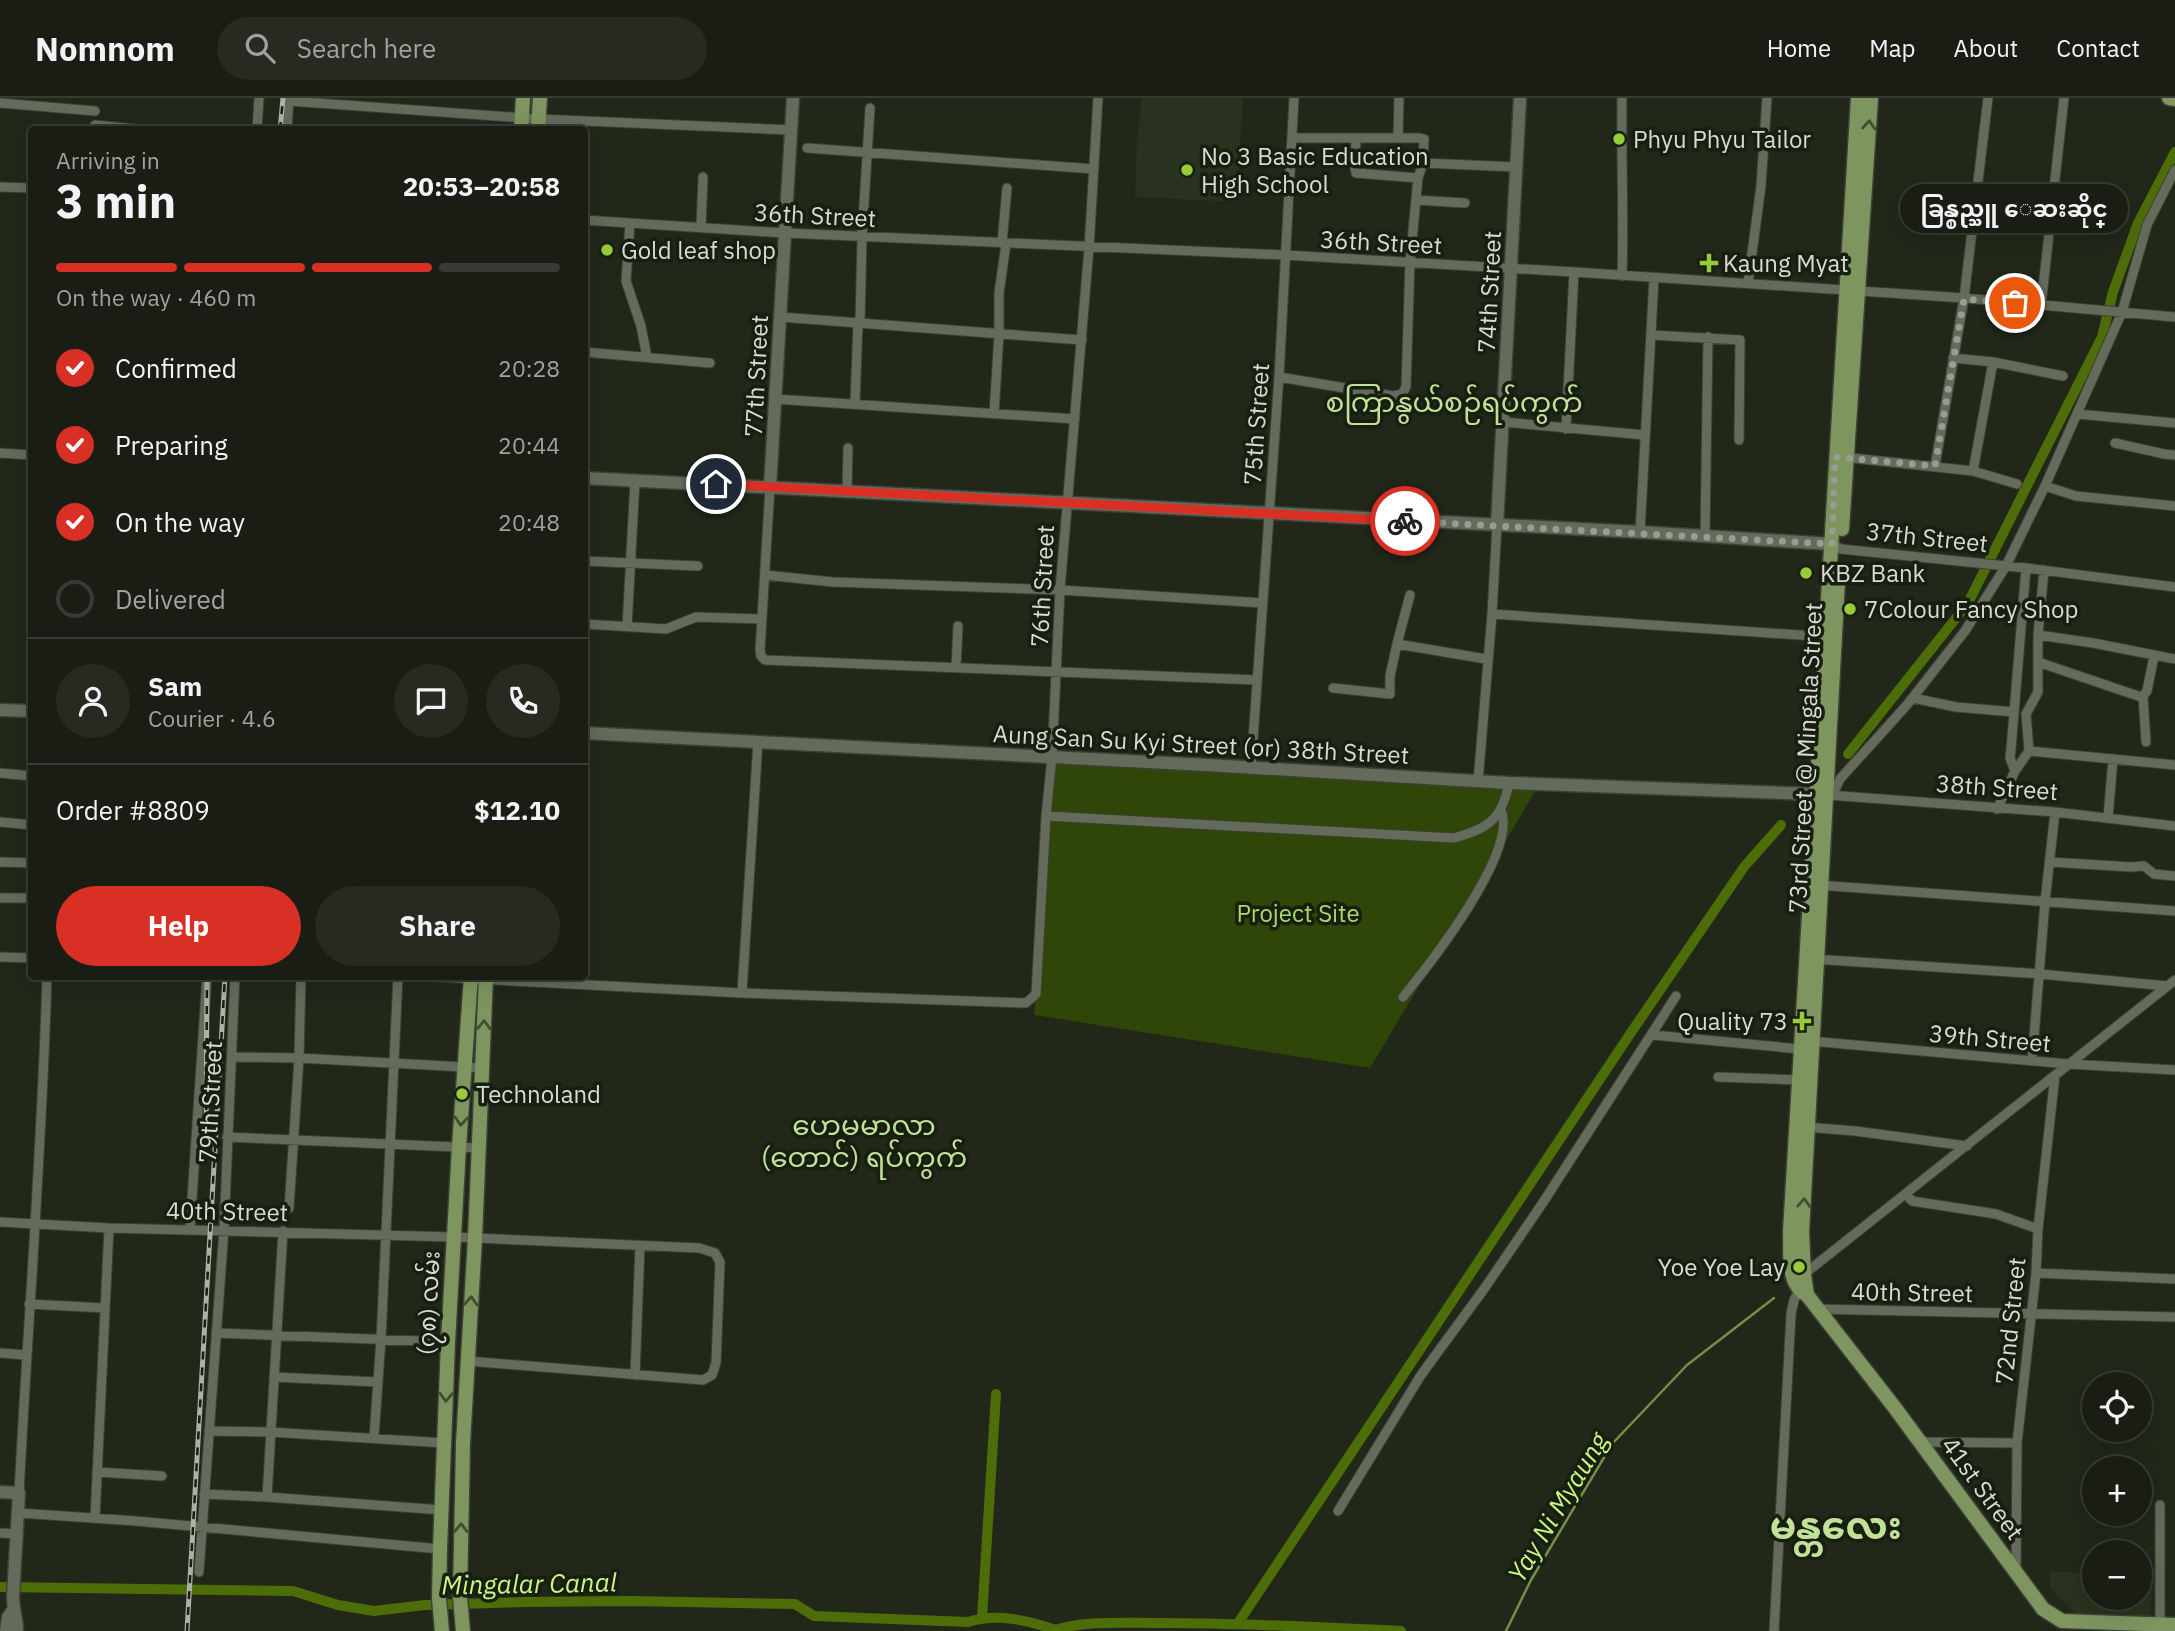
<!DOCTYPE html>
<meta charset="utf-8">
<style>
:root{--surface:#191d13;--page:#262a21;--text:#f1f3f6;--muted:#9fa2a0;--line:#373b33;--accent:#d93025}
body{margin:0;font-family:"IBM Plex Sans","Noto Sans Myanmar",sans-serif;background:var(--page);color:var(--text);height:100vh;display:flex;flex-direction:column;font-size:26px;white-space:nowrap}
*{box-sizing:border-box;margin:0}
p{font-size:23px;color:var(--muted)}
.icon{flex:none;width:38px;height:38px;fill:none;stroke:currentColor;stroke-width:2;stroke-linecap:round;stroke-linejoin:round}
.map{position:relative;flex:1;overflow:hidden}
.details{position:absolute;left:28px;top:28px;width:560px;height:854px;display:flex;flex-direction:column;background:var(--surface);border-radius:7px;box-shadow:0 7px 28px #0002,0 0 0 2px var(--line)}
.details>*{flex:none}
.buttons{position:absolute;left:2082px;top:1274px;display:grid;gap:14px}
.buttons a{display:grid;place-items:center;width:70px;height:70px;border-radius:50%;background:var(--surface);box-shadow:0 7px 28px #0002,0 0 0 2px var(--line);font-size:35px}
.pin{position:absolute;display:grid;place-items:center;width:60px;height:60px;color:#fff;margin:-30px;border:4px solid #fff;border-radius:50%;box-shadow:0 2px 7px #0007}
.courier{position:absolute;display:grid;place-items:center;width:70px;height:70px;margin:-35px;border:5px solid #d93025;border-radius:50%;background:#fff;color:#222;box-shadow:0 2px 9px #0007}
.bubble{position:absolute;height:49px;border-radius:24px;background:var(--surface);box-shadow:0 7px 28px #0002,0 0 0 2px var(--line);font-size:23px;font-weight:700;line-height:49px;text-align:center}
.headline em{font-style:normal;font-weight:700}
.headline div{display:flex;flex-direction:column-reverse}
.headline{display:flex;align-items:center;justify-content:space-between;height:119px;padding:0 28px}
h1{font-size:46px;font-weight:700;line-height:52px}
.bar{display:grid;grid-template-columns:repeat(4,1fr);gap:10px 7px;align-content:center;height:84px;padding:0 28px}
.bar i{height:9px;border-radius:5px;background:var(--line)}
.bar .on{background:var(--accent)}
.bar p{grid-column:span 4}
.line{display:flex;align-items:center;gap:18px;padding:0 28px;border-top:2px solid var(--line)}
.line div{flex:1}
.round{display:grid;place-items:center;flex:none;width:74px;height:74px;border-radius:37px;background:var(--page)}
ol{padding:0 28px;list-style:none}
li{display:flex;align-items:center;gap:21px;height:77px}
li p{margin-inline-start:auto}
li .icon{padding:7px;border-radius:50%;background:var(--accent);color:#fff;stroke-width:4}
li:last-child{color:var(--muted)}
li i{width:38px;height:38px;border:4px solid var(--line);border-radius:50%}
.primary-button{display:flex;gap:14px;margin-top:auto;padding:14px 28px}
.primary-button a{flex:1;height:80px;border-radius:42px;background:var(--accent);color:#fff;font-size:28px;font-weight:700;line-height:80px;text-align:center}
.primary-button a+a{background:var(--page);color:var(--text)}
header{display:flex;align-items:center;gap:42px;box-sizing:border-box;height:98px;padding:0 35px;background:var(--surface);border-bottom:2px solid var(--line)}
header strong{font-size:33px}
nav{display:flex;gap:38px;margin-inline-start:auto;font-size:24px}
.search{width:490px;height:63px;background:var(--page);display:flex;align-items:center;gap:18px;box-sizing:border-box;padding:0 24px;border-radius:38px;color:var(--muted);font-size:26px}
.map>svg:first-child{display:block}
</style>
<header>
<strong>Nomnom</strong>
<div class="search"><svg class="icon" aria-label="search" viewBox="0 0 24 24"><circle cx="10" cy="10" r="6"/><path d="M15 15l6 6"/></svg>Search here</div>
<nav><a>Home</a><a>Map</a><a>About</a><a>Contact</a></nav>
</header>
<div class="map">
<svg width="2175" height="1533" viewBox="0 0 2175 1533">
<rect width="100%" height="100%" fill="#212719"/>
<path fill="#29321e" d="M1142 0H1243L1237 104 1135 99 1137 44Z
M2051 1473 2095 1476V1500H2140V1478L2153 1479 2150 1525 2080 1521 2050 1490Z"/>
<path fill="#304508" d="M1052 659 1539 687 1370 970 1034 917Z"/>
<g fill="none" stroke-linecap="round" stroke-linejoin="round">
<path stroke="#768e45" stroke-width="2.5" d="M1506 1533 1531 1482 1612 1346 1687 1267 1774 1200"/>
<path stroke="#4d6d08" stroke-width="10" d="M1848 656 1968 505 2102 239 2113 194 2138 125 2175 54
M0 1489 293 1493 338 1507 374 1513 425 1507 524 1504 631 1503 795 1506 814 1518 968 1524C997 1515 1027 1522 1056 1532
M982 1520 996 1296
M1238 1525 1626 942 1744 769 1781 727
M1052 1533C1085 1522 1125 1525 1159 1525 1240 1525 1321 1529 1401 1533"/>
<g stroke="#3c4136" stroke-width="11">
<path id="street" d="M1622 0C1621 59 1624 119 1622 178
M289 3 539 21 791 32
M0 5 95 13
M95 27 145 32
M257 32 259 0
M287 32 289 0
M1356 40 1355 71 1356 75 1418 80
M1398 40 1399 0
M807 50 1094 71
M1423 65 1516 69
M0 89 32 90
M1416 102 1465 105
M584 122 785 135 1285 157 1574 174 1964 200 2175 219
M630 125 626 183 641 228 647 259
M701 129 703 79
M1002 145 1007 90
M1748 185 1761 88 1767 0
M2041 208 2064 0
M780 219 1082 242
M860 225 862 139 870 10
M1651 237 1740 242 1739 342
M584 254 710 265
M1953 260 1993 264 1973 373
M1993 264 2063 278
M1279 279 1393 298 1402 296 1406 289 1410 164 1418 80 1423 65 1424 41 1420 40H1292
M775 301 1075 321
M855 306 858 225
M994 316 999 236V195L1006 146
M2077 316 2175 325
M1503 324 1645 337
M1566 331 1574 174
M2115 345 2164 356 2175 357
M0 355 32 357
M1843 359 1973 373 2017 386
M1935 368 1964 200 1988 0
M2045 388 2076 398 2175 408
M770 389 760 552 761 558 765 562 1257 582
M847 393 848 350
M1640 434 1654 180
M1705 438 1708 239
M1832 446 1841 451 2026 470 2175 489
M584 463 698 468
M765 477 833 484 1060 492 1263 505
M1410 497 1397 546 1486 561
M1492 516 1829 539
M584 526 666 531 696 519 762 521
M627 529 635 383
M2038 537 2093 545 2175 561
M2038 564 2141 599 2143 598 2147 593 2154 558
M956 569 958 528
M1333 590 1390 596V578L1397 546
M2143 598 2146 644
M1913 600 1956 609 2014 614
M2029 653 2175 667
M1251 669 1279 279 1294 0
M2015 673 2010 660 2011 651 2026 470
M0 675 32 678
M1478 684 1492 516 1497 427
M1828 697 2055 714 2175 728
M1832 698 1840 681 1906 608 1965 533 2006 468 2045 388 2122 214 2147 127 2175 72
M1997 711 2015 673 2029 653 2026 616 2038 594V537L2044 472
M1046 718 1454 740C1488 731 1502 721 1509 685
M2108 720 2113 661
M0 724 32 727
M0 764 32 765
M2050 764 2131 769 2144 768 2154 776 2175 778
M1817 787 2175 813
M0 800H32
M0 859 32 860
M1813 861 2040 876 2167 888
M419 878 742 895 1026 905 1036 896 1046 718 1052 659 1060 492 1089 150 1098 0
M742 895 758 643
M1403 899C1429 867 1519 753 1501 712
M1653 937 1800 951
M1810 943 2068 966 2175 972
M232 959 299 960 482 970
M2032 963 2045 804 2055 714
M1718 979 1798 982
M1806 1029 1855 1033 1967 1048
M227 1039 479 1050
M1906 1096 1912 1103 1996 1116 2038 1131
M289 1110 299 960 301 878
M0 1124 109 1130 453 1139 699 1150 715 1155 720 1164 716 1265 712 1277 703 1282 468 1263
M190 1130 207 878
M2036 1175 2175 1181
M1803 1177 2175 882
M29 1206 105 1210
M1816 1211 2175 1219
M216 1235 448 1244
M0 1255 26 1257
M635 1277 640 1148
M274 1279 377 1284
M209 1333 270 1334 445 1345
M374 1339 381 1241 398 878
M1921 1344 2017 1345
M97 1374 162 1378
M19 1395C28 1223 42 1051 47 878
M204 1396 267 1399 442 1412
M267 1399 283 1133
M1338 1413 1421 1277 1484 1191 1542 1106 1676 898
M19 1415 136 1423 440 1451
M95 1420 109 1130
M0 1435 17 1436
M199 1474 224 1131 235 878
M2016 1474 2017 1345 2036 1175 2038 1131 2055 977
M2160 1527V1407
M1774 1533 1791 1216 1794 1202 1799 1193"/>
</g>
<g stroke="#3c4136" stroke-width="15">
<path id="secondary" d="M584 380 1640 434 1832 446
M770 389 793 0
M1497 427 1520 0
M0 612 32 613
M584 635 1207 667 1509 685 1815 696
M0 1394 19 1395 13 1499C13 1511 17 1521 17 1533
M6 1533 8 1519 13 1512"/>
</g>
<g stroke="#3c4136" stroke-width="17">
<path id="primary" d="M1858 0 1790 1134C1791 1156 1786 1186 1807 1197L1895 1310 2043 1511 2062 1523 2175 1527
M2169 0 2175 1
M521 32 523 0
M538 32 540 0
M1842 431 1871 0
M1807 1197 1804 1177 1802 1134 1838 483
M442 1533 439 1500 440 1451 448 1244 459 1049 471 878
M463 1533 460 1499 463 1345 475 1140 486 878"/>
</g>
<use href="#street" stroke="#646b5b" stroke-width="9"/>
<use href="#secondary" stroke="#646b5b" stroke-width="12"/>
<use href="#primary" stroke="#7e9560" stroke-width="14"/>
<g stroke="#acb2a8" stroke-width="5">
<path id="rail" d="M280 32 283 0
M206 1044 207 878
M187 1533 225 878"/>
</g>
<use href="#rail" stroke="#181e10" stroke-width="2.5" stroke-dasharray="8" stroke-linecap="butt"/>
</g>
<defs><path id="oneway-chevron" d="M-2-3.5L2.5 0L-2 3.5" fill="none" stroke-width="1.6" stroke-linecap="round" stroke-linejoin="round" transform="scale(1.75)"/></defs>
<g stroke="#414e30">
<use href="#oneway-chevron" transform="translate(1869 27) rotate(-86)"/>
<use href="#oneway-chevron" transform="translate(484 927) rotate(-88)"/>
<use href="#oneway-chevron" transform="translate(461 1023) rotate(95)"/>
<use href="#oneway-chevron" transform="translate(1804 1105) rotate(-87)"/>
<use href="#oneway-chevron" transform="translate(471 1203) rotate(-87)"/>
<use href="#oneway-chevron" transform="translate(446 1299) rotate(92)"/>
<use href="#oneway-chevron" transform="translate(461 1430) rotate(-89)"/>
</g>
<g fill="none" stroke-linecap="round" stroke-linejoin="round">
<path stroke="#979d92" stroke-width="7" stroke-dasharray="0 12.6" d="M1405 423 1832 446 1835 359 1935 368 1964 201 2015 205"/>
<path stroke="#d93025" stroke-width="9" d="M716 386 1405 423"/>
</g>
<g fill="#97cc38" stroke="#181e10" stroke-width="2.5">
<circle cx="1619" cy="41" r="7"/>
<circle cx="1187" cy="72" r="7"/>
<circle cx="607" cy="152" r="7"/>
<path d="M1705.5 154.5h7v7h7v7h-7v7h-7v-7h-7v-7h7z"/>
<circle cx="1806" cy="475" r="7"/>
<circle cx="1850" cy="511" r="7"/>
<path d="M1798.5 912.5h7v7h7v7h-7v7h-7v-7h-7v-7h7z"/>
<circle cx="462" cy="996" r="7"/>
<circle cx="1799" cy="1169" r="7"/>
</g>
<g text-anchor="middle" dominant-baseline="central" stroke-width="7" stroke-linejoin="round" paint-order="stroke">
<g font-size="24" fill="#d7dcd3" stroke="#181e10" text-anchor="start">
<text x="1633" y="41">Phyu Phyu Tailor</text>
<text x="1201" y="58">No 3 Basic Education<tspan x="1201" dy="28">High School</tspan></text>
<text x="621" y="152">Gold leaf shop</text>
<text x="1723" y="165">Kaung Myat</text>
<text x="1820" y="475">KBZ Bank</text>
<text x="1864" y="511">7Colour Fancy Shop</text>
<text x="1788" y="923" text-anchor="end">Quality 73</text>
<text x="476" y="996">Technoland</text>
<text x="1785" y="1169" text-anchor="end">Yoe Yoe Lay</text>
</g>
<g font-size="24" fill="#d7dcd3" stroke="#181e10">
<text transform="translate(815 117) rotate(3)">36th Street</text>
<text transform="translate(1381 144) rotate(3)">36th Street</text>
<text transform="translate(1489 194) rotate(-87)">74th Street</text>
<text transform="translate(756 278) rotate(-87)">77th Street</text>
<text transform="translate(1256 326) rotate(-86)">75th Street</text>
<text transform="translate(1927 439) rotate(6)">37th Street</text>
<text transform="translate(1042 488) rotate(-87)">76th Street</text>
<text transform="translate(1201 646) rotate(3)">Aung San Su Kyi Street (or) 38th Street</text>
<text transform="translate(1805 660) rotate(-87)">73rd Street @ Mingala Street</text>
<text transform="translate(1997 689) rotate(4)">38th Street</text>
<text transform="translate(1990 940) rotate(5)">39th Street</text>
<text transform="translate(210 1004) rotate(-87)">79th Street</text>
<text transform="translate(227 1113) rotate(1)">40th Street</text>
<text transform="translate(1912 1194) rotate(1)">40th Street</text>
<text transform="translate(428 1205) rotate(-87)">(၇၈) လမ်း</text>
<text transform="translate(2010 1223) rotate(-84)">72nd Street</text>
<text transform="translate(1983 1390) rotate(54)">41st Street</text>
</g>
<g font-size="24" fill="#aad964" stroke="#181e10">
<text x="1298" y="815">Project Site</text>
</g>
<g font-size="26" font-style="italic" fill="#c8f882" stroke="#181e10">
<text transform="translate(1557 1409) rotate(-59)">Yay Ni Myaung</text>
<text transform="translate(529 1485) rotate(-1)">Mingalar Canal</text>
</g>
<g font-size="28" fill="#c1e098" stroke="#181e10">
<text x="1454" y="303">စကြာနွယ်စဉ်ရပ်ကွက်</text>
<text x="864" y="1026">ဟေမမာလာ<tspan x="864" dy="32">(တောင်) ရပ်ကွက်</tspan></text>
</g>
<g font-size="38" font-weight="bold" fill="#c1e098" stroke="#181e10">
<text x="1836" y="1426">မန္တလေး</text>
</g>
</g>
</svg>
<div class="buttons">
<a><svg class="icon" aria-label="locate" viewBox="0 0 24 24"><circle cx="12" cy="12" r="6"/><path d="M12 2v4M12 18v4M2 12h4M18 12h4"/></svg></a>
<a>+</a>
<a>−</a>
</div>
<div class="pin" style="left:2015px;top:205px;background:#ea580c"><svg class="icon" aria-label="bag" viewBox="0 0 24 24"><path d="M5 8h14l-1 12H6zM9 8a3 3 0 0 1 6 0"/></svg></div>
<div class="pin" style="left:716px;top:386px;background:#1f2937"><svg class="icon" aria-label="home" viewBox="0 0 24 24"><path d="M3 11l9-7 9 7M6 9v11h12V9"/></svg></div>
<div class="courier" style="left:1405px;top:423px"><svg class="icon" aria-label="bike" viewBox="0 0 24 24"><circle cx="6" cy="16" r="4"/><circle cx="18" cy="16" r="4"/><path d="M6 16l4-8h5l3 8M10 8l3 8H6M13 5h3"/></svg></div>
<div class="bubble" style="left:1900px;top:86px;width:228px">ခြန္စည္သူ ေဆးဆိုင္</div>
<section class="details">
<div class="headline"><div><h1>3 min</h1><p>Arriving in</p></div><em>20:53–20:58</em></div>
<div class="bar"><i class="on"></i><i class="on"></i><i class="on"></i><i></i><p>On the way · 460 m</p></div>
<ol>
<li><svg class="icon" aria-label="check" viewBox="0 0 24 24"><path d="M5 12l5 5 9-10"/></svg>Confirmed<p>20:28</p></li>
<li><svg class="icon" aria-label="check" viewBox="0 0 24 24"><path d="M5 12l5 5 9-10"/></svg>Preparing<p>20:44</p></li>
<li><svg class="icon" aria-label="check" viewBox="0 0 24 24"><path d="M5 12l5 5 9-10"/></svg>On the way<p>20:48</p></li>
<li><i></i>Delivered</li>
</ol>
<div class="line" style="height:126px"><a class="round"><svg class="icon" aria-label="person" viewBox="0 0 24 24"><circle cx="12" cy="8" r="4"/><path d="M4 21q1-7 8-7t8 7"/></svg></a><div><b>Sam</b><p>Courier · 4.6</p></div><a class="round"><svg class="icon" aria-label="chat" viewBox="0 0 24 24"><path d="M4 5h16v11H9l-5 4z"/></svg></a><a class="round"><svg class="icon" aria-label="phone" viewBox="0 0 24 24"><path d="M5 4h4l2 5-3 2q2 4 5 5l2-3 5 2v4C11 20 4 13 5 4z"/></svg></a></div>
<div class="line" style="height:91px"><div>Order #8809</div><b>$12.10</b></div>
<div class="primary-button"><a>Help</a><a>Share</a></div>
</section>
</div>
